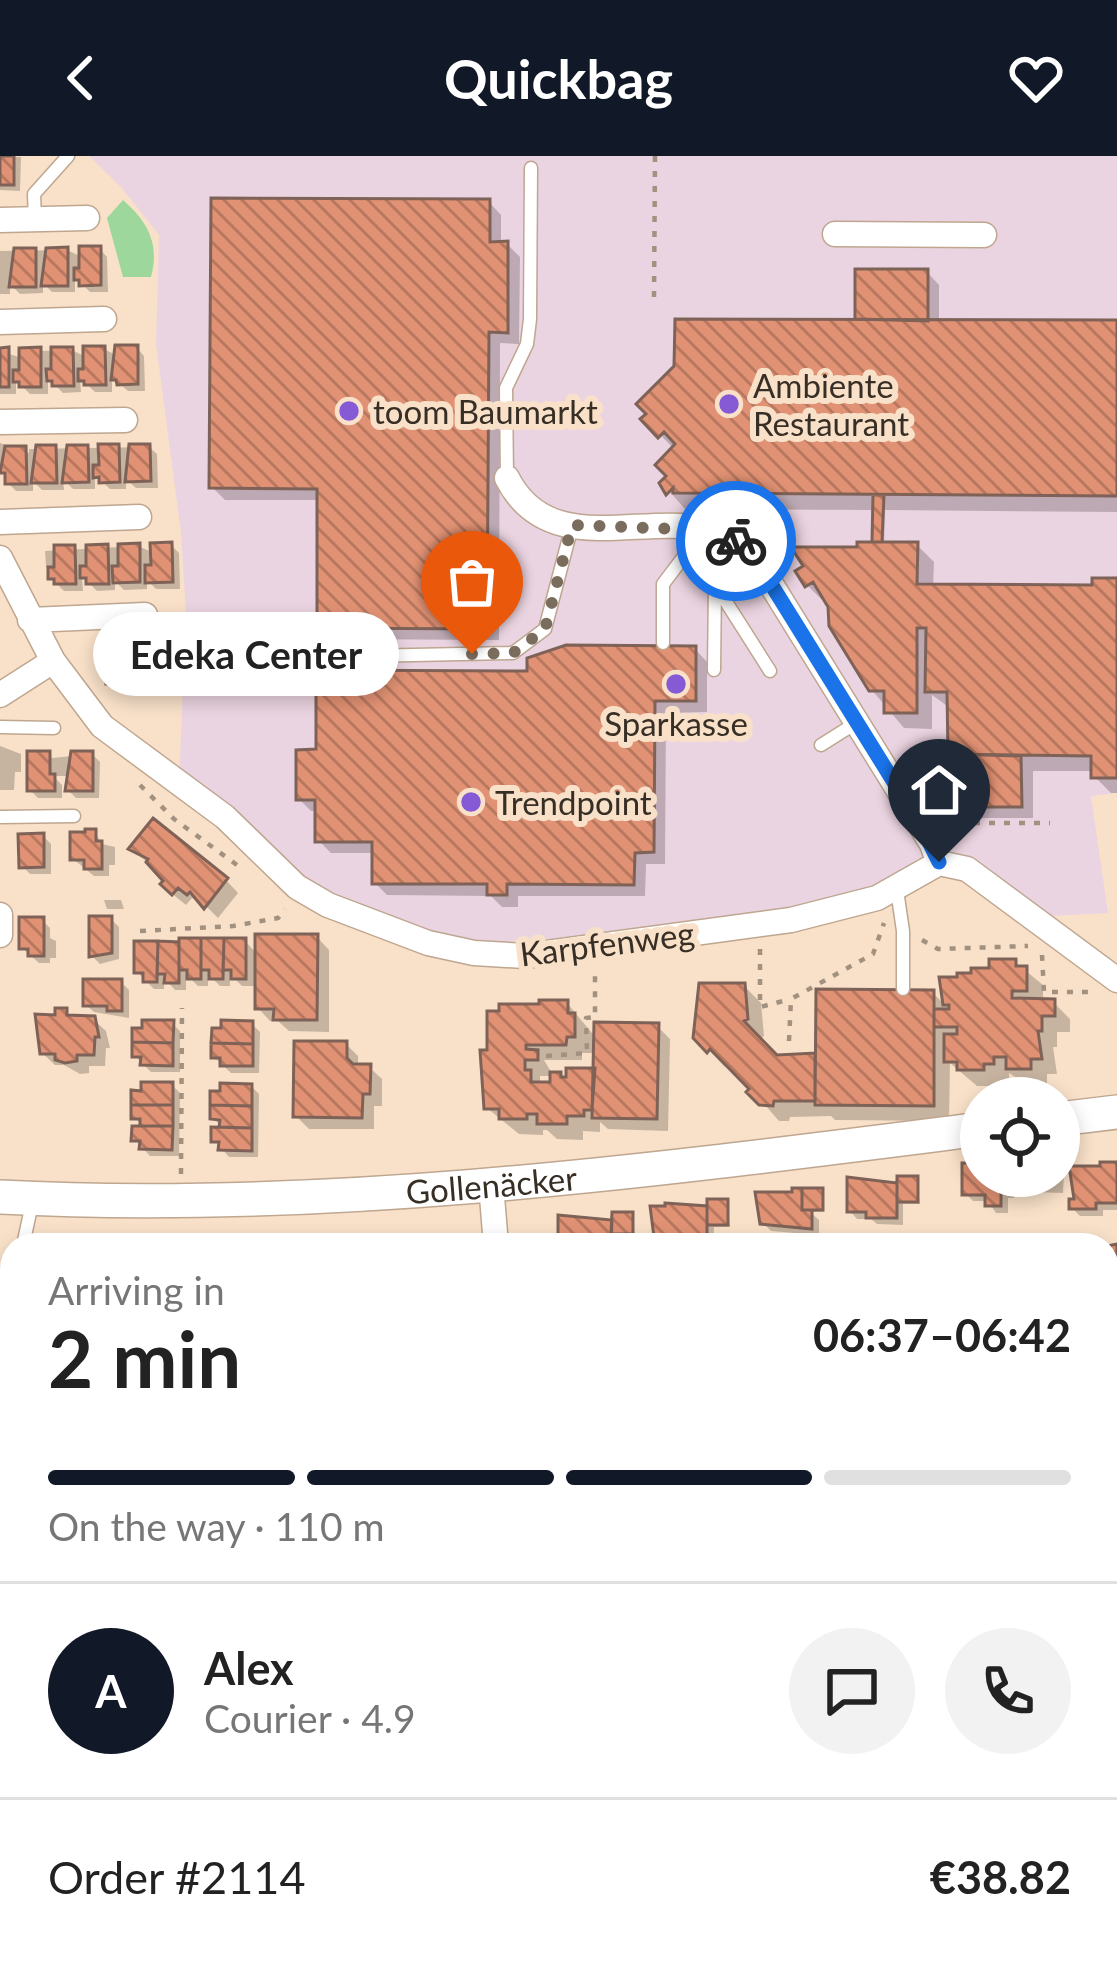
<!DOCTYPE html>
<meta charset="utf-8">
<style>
:root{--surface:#fff;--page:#f2f2f2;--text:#222;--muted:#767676;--line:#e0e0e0;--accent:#111827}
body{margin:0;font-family:Lato,sans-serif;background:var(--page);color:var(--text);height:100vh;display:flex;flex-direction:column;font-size:45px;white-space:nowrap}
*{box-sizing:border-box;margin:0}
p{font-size:39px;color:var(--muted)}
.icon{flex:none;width:66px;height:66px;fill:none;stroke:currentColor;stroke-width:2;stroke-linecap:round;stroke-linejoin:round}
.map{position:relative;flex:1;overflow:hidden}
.sheet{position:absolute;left:0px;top:1077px;width:1119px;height:747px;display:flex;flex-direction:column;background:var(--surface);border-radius:36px 36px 0 0;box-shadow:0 6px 18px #0003}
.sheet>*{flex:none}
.tools{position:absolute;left:960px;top:921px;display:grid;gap:24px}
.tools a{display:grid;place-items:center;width:120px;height:120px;border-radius:50%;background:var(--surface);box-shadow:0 6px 18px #0003;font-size:60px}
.pin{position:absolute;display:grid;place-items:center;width:102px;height:102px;color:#fff;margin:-123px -51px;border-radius:50% 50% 50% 0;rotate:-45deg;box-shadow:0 0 12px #0007}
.pin .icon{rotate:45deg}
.courier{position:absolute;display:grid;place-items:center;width:120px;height:120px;margin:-60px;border:9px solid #1a73e8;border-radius:50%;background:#fff;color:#222;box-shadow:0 3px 15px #0007}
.bubble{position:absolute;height:84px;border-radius:42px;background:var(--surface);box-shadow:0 6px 18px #0003;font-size:39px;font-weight:700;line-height:84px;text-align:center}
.overview em{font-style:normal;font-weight:700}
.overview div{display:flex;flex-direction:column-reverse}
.overview{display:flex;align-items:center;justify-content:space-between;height:204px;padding:0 48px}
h1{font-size:78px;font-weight:700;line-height:90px}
.bar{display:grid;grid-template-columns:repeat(4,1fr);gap:18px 12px;align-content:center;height:144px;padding:0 48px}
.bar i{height:15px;border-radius:9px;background:var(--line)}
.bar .current{background:var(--accent)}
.bar p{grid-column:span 4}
.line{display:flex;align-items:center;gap:30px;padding:0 48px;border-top:3px solid var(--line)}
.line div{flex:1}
.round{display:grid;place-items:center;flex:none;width:126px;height:126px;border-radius:63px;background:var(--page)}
header{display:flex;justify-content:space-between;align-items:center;height:156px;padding:0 48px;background:var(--accent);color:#fff;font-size:54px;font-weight:700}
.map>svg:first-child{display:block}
</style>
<header><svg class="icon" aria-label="back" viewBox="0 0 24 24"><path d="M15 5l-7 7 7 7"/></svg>Quickbag<svg class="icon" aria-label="heart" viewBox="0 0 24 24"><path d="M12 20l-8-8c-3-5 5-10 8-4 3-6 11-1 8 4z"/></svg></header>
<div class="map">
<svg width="1117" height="1822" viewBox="0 0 1117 1822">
<defs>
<pattern id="building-back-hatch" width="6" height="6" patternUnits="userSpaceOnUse" patternTransform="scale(3)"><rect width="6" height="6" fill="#e29274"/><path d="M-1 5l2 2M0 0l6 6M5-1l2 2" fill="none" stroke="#b8785f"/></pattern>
</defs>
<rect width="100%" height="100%" fill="#f9e1c9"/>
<path fill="#ebd4e1" d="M89 0H1117V637L1091 640 1108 757 1031 761 939 707 897 734 525 800 328 749 179 624 186 458 181 377 156 188 159 79 121 31Z"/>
<path fill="#9dd79c" d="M123 44C148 66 160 88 151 121H123L107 62Z
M12 1192V1351L4 1352 0 1380V1238L6 1194Z
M0 1544 12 1545V1699L0 1700Z
M0 1755H12V1812H524L522 1822H0Z
M617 1812H1097L1098 1822H621Z"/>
<path fill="#0003" fill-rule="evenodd" d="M0 0 21 1 20 35 0 34Z
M489 46 501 59V88H507L520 101 519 188 500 187 499 484 332 483 320 470V344H225L212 331Z
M100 93 107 101 108 136H90L75 121V136H52L43 127V137L20 138 10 128V138H0V95L67 94 82 101Z
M858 116H927L939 129V166L1117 167V356L885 354 884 390 917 389 934 406 933 431 1096 432 1117 425V637H1111L1094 620V615H1033V662H965L952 649 950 552 932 539V573L904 572 871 533 827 444 824 446 807 429 799 416 881 390 876 354 693 353 689 349 685 353 663 328 670 320 674 293 645 263 858 166Z
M137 192 144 200 145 235H128L112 221V236H95L80 222 81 236 63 237 48 222V238H30L16 224V238H0V195L22 202 39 195 72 194 86 201 104 193 118 200Z
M0 287 29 297V293L149 291 157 298 158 332H136L126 323V333H110L95 319V333H73L63 323 64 334H42L33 325V335H16L8 327 0 307Z
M171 389 179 397 180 433H156L147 424V433L124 434 115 425V434L97 435 82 420 83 435H64L51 422 46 410 45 395 138 390 154 397Z
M165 463H181L185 473 169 474Z
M170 490 178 498V533H155L147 525V512H132L141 521V534H117L109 526 127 491 130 494Z
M695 493 707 506V556L666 557 665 708H646L645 740H518V751H502L491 740 387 739 375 727V697H331L318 684V655H311L299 643 319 596 530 518Z
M0 590 21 598V616H15L14 634H0Z
M49 598 52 602 92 598 100 606 99 642H76L68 634V620H53L62 629V642H38L30 634Z
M95 676 102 688 115 691V709H109V720H94L73 703Z
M43 680 51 688V718H30L22 710Z
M132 693 226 724 238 737 218 762 203 747 192 742 186 749 176 741 164 728 167 724Z
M104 744H121L124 753H107Z
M111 763 119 771V803L100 808 92 800Z
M42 764 50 772V782L56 785V802H50V807H39L22 792Z
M317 781 329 794V876L289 875 278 865H270L258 852V830H242L230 818V830H220L208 818V830H198L186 818V834H175L164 822V833H154L137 816 245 785 258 799Z
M1015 806 1043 829V846H1053L1070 863V876H1057V891H1053L1057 918H1047V928H1026L1009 917V924H1000V930H977L950 907 949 965 835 964 831 960 790 961 789 965H779L729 908 725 911 696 881 744 830 761 847 764 880 758 884 776 902 818 900 933 837 946 850 942 824 992 815Z
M121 826 129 834V862L94 856 86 849Z
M567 847 597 883 657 870 670 883 668 975 608 973 600 966V976L583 975V984L557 983 547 974H543V979L519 978 487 952 483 897ZM582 897H596V915L569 928 560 919H553L544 904H582ZM540 920H553V929H540Z
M66 855 72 862 93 863 106 875 110 892H106L105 910H89V917L80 918 64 909H55L42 897 58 862Z
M172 867 180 875V916H151L135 900Z
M252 868 260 876 259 917H231L214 901Z
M346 888 358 900V911H369L382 923V950H374V973H309L296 960Z
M172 929 180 937 179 1000H150L135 984 146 973 134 961Z
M251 930 259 938 258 1001H229L214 984 225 974 213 962Z
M1117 1009V1054H1103V1060H1080L1072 1052Z
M981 1010V1020H1015L1014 1042H1008V1057H996L988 1045H973L965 1037Z
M1059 1011 1064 1016 1063 1037 1034 1036 1026 1029V1020H1059Z
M916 1023 920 1048H903V1069L877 1068 871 1063H857L850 1055Z
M821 1035 824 1056H810L819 1064V1079L771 1075 763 1067Z
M727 1046 730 1071H714L713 1089H658V1070Z
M632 1059 635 1080H618V1089H561Z
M464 1078 472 1089H430L429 1080Z
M407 1081 415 1089H354V1084Z
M332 1085 335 1089H278V1088Z
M1107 1406 1117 1430V1481L1107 1482Z
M1107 1628H1117V1664L1107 1658Z
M1115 1745 1117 1748V1816L1113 1812 1110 1766H1107V1746Z"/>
<path fill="url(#building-back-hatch)" stroke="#7f6257" stroke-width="3" d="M0 0H14V29H0Z
M211 42 490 43V86L508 85V177L489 176 487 473 317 472V333L209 332Z
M79 90H101V129L79 130V124H74V112H79Z
M68 91V130H41L46 92Z
M14 92H36V131H9Z
M855 113H928V165L855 163Z
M675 163 1117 164V340L673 337V332L666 339 659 327 666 320 655 309 675 288 664 276 658 282 640 263 646 258 636 248 674 210Z
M115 189H138V228L117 229 116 224H111Z
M83 190H105L106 229H84V225H78V213H83Z
M9 191V231H0V192Z
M41 191V231H19V226H13V214H19V192Z
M51 191H73L74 230H52V225H47L46 213H51Z
M98 288H119L120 326 99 327V321L93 322V309H99Z
M129 288H150L151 325 125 326Z
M36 289H56L57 327H31Z
M67 289H88L89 326 62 327Z
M5 290H26L27 328H5V317H0Z
M873 339H884L882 386H872Z
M172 386 173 426 145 427V409H151L150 387Z
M857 386H918L917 428 1092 429V422H1117V622H1091V600L948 598 947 536H925L926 472H917V557H884V535H869L829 470 828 451 813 426 805 431 795 415 803 410 791 391H857Z
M140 387V426L113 427 112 410H118V388Z
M108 388 109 428H86V422H80V410H86V389Z
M54 389H75L76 428H54V423H48V411H54Z
M171 487 172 526 144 527V510H149V488Z
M105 488H128V510H134L135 527 106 528Z
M566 489 696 490V545H655L654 696 635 697 634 729 507 728V739H487V728H372V686H315V644H296V594L316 593V514L527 515V502Z
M27 595H50V618H55V635H27Z
M71 595H93V635H65Z
M917 597 1021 600 1022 651H949Z
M153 662 228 722 204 753 190 736 187 739 178 732 172 739 160 728 163 725 146 706 148 703 128 693Z
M85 673H96V685H102V713H84V704H70V676H85Z
M44 677V711L19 712 18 678Z
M89 760H112V797L89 801Z
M19 761H44V800H28V793H19Z
M255 778H318L317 864H273L274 853H255Z
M179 782H201V823H187V814H179Z
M201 782H224L223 823H209V814H201Z
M224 782H246V823H231V814H223Z
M134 785H158L157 826H143V817H134Z
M158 785 179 786V827H164L165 818H157Z
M989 803H1016V810H1027V835H1012V842L1055 843V860H1042V875H1038L1042 903H1031V913H1006V901H994V908H984V914H957V906H944V878H957V871H934V853H949V849H943L939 821H957V817H971V812H989Z
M83 823H122V855H107V850H83Z
M699 827H745L748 863 744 865 777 899 815 897V945H774L773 950 759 949 746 936 749 933 710 893 707 897 693 882Z
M816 833 934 834V950L815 949Z
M539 844H568V857H575V881H567L566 889H526V893L538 894V904H525V914H531V926H550V916H561V921H566V912H595L592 954H584V960H567V968H537V958H527V963H499V953H484L480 894H487V855H499V848H539Z
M55 852H67V859L95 860 99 881H95L94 899H77V905L65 907 55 904V898H40L35 858 55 859Z
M142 864H174L173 887 132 886V872H142Z
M221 864 253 865V888L211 887 212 872H221Z
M594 866 659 867 657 963 592 962Z
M294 885H347V902L353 908H371L370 938H363L362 962 293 961Z
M132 886 173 887V910L140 909 141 901H132Z
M211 887 253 888V910H220V902H211Z
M141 926H173V949H131V934L141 935Z
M220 927 252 928V950L210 949V935H220Z
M131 949H173V970H140V963H131Z
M210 949 252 950V972L219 971 220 964 210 963Z
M132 970H173L172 994 139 993 140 985H131Z
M211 971 252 972V995L218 994 219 986H211Z
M1100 1006H1117V1047H1096V1053H1069V1043H1074L1069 1010H1100Z
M962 1007H981V1020H1001V1050H985V1039H962Z
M897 1020H918V1046H897Z
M847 1021 897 1027V1062H866V1056H847Z
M792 1032H802V1054H812V1073L760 1068 755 1036H792Z
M802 1032H823V1054H802Z
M707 1043H728V1069H707Z
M665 1047 707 1050V1087L655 1089 650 1050H665Z
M612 1056H633V1078H611Z
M558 1059 612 1064 611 1089H558Z
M1117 1088V1127L1107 1128V1090Z
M1107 1763H1117V1813H1110Z"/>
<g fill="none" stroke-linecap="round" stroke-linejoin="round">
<g stroke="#bea690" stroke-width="15">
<path id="lane" d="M35 63 34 38 68 0
M507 322 506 232 527 188 530 163 531 12
M705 373 715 429 714 514
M716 430 770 515
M663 487V428L704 374
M268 502 513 497 545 473 572 370
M0 571 54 572
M821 589 856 567
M0 661 74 660
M897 734 903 775V833
M23 1089 33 1043
M4 1182 12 1142"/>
</g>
<g stroke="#bea690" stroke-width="27">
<path id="street" d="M0 64 87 62
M835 78 984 79
M0 166 104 163
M0 266 125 264
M507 322C554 415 669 341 736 385 745 391 753 403 761 412L932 688 939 707
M0 366 139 361
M0 402 53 505 102 570 225 661 297 731 328 749 428 787 474 797 525 800 791 764 877 742 939 707 967 713 1117 824
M30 464 145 459
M0 539 53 505
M0 759V779
M491 1029 496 1089
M1107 1174 1117 1171
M1107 1508 1117 1507
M1107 1705 1117 1708"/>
</g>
<g stroke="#bea690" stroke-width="36">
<g id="secondary">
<path d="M1059 963 1117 956"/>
<path id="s1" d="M0 1041C328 1058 656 1014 981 973"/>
</g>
</g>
<path stroke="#a39180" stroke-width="4.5" stroke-dasharray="6 9" stroke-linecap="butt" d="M654 141 655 0
M140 629 174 663 237 709
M944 667H1050
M140 775 233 770 278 762 285 753
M922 784 938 793 1028 790
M760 793V851L791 843
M1042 799 1044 836H1092
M789 885 791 843 873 798 884 767
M546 900 587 897 586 862 595 861V814
M181 1018 182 852
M1107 1337 1117 1378
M0 1782 12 1783
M207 1812 225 1822"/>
<use href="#lane" stroke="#fff" stroke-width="12"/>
<use href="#street" stroke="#fff" stroke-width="24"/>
<use href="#secondary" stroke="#fff" stroke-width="33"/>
</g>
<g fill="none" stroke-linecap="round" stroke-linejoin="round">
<path stroke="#7b6d5e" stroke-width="12" stroke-dasharray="0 21.6" d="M472 498 513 497 545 473 572 369 705 374 736 385"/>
<path stroke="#1a73e8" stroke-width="15" d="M736 385 761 412 920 668 939 706"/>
</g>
<g fill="#865ad4" stroke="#f9e1c9" stroke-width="4.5">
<circle cx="729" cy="248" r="12"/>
<circle cx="349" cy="255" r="12"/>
<circle cx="676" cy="528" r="12"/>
<circle cx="471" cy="646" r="12"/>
</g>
<g text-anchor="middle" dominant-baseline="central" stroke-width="12" stroke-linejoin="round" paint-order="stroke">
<g font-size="33" fill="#372e25" stroke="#f9e1c9" text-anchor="start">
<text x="753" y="229">Ambiente<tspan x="753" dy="38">Restaurant</tspan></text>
<text x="373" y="255">toom Baumarkt</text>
<text x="676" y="567" text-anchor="middle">Sparkasse</text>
<text x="495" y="646">Trendpoint</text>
</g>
<g font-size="33" fill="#372e25" stroke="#f9e1c9">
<text transform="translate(607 787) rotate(-7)">Karpfenweg</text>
<text stroke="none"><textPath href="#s1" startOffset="492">Gollenäcker</textPath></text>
</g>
</g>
</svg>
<div class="tools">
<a><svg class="icon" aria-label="locate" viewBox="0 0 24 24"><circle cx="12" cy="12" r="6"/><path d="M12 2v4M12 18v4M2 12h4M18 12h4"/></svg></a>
</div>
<div class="pin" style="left:472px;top:498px;background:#ea580c"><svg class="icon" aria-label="bag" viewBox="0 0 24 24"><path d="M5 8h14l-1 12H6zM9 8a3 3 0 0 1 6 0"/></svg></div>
<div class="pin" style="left:939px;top:706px;background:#1f2937"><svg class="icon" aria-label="home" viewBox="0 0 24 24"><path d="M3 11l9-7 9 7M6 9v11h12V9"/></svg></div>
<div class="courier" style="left:736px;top:385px"><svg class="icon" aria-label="bike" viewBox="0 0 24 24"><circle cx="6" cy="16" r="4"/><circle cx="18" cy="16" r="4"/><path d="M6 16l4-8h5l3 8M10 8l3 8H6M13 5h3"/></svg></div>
<div class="bubble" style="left:93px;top:456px;width:306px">Edeka Center</div>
<section class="sheet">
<div class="overview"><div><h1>2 min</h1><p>Arriving in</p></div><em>06:37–06:42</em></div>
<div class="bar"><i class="current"></i><i class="current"></i><i class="current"></i><i></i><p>On the way · 110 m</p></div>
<div class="line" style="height:216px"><b class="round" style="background:var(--accent);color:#fff">A</b><div><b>Alex</b><p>Courier · 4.9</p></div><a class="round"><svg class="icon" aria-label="chat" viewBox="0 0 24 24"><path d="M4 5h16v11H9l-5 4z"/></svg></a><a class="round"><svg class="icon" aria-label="phone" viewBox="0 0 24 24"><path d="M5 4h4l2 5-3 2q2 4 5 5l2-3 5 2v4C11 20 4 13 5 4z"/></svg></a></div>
<div class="line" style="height:156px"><div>Order #2114</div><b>€38.82</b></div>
</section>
</div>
